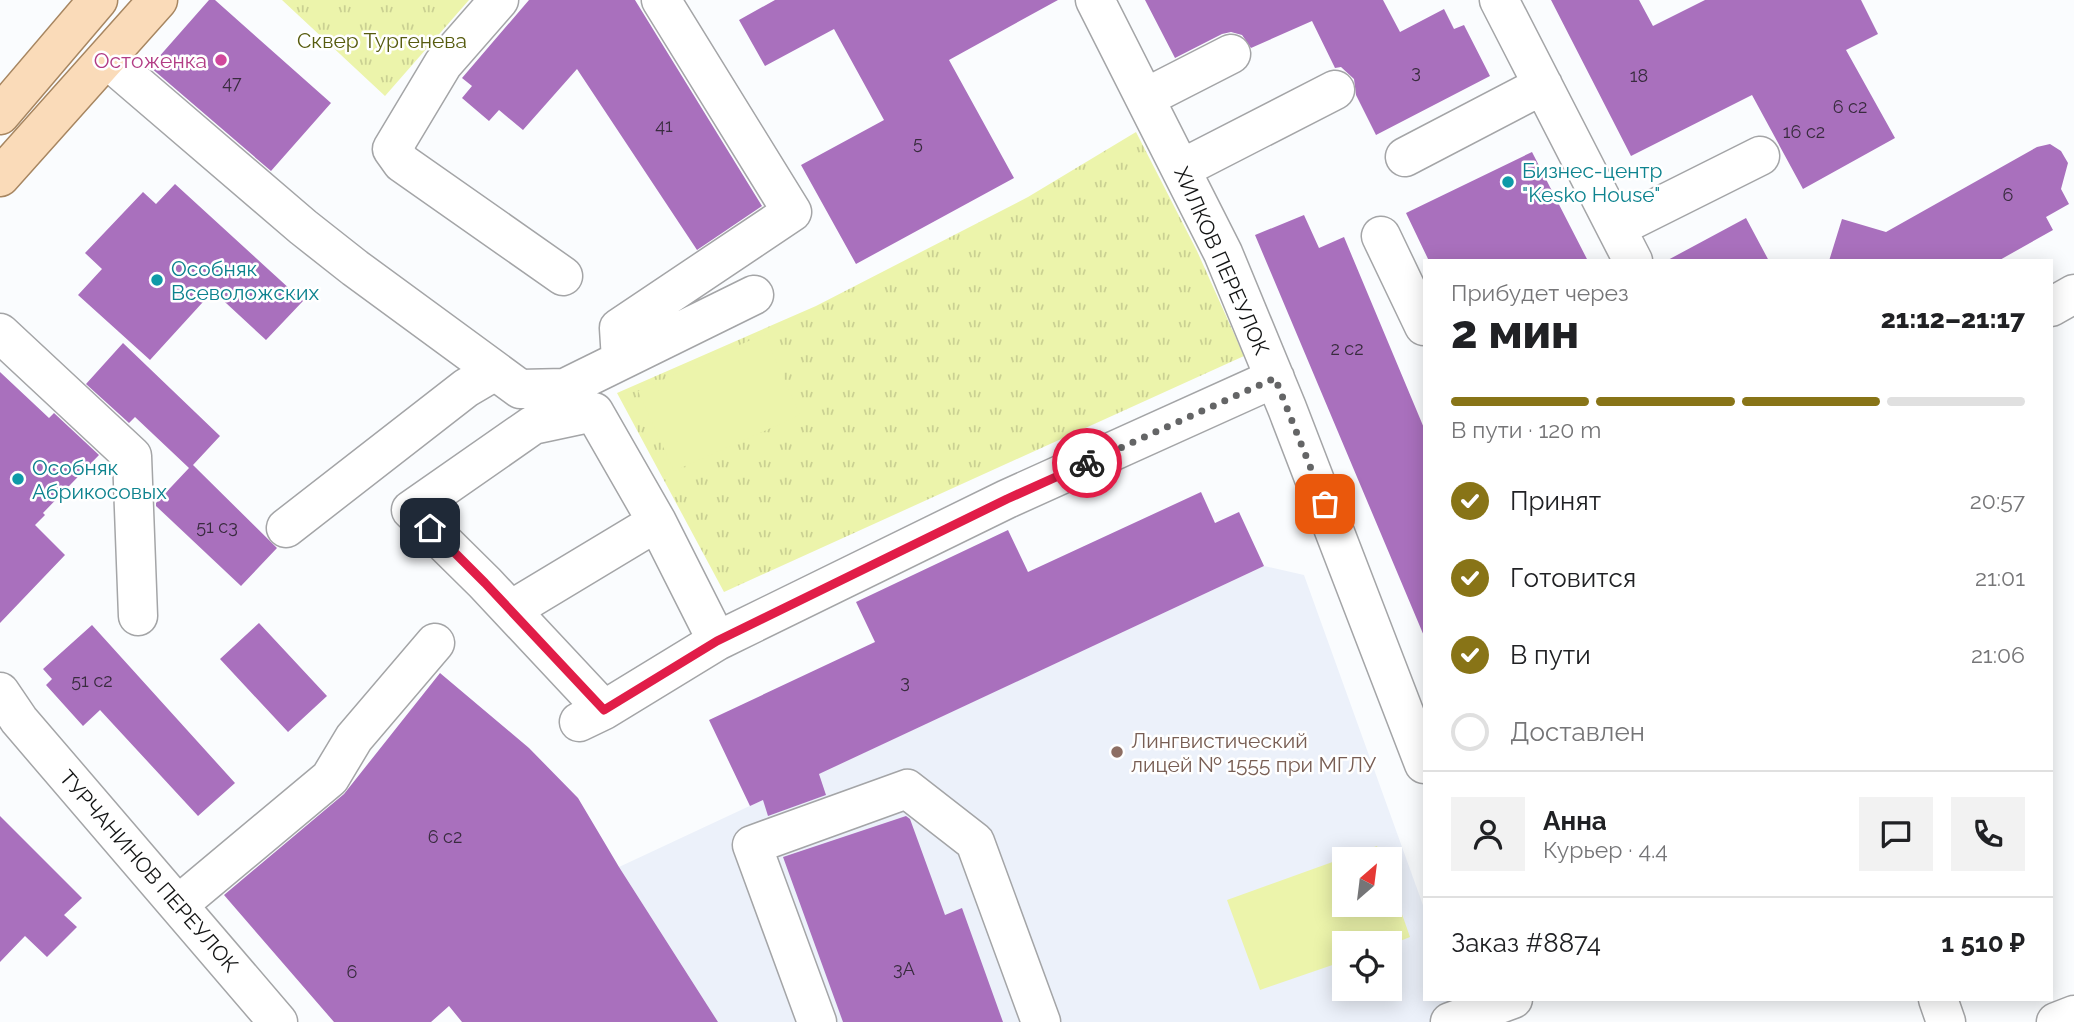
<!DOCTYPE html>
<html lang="ru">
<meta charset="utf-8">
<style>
:root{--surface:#fff;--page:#f2f2f2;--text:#202124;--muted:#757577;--line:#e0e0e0;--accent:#887417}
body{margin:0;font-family:Raleway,sans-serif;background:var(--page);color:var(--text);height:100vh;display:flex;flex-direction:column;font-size:26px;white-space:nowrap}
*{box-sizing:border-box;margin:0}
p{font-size:23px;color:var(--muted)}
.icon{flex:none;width:38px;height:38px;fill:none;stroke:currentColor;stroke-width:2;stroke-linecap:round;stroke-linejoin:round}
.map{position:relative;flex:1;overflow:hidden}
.details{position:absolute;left:1423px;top:259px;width:630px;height:742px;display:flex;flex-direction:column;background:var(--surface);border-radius:0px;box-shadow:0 4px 18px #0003}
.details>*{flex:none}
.needle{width:46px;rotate:28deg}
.fabs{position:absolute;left:1332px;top:847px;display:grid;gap:14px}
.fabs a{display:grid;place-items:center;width:70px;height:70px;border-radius:0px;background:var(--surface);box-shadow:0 4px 18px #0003;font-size:35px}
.pin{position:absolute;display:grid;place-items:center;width:60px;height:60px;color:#fff;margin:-30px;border-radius:14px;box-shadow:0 4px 10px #0006}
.courier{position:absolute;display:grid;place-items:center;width:70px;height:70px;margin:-35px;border:5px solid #e11d48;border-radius:50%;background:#fff;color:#222;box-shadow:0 2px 9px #0007}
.overview em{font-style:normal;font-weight:800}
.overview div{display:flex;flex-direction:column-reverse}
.overview{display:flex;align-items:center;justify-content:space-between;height:119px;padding:0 28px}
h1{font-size:46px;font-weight:800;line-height:52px}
.bar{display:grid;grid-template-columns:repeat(4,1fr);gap:10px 7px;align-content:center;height:84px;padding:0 28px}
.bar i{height:9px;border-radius:5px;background:var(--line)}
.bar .selected{background:var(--accent)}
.bar p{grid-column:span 4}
.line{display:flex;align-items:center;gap:18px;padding:0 28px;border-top:2px solid var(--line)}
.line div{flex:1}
.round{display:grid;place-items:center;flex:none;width:74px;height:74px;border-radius:0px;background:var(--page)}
ol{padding:0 28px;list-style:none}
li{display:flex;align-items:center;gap:21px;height:77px}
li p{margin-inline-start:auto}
li .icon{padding:7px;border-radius:50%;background:var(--accent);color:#fff;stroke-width:4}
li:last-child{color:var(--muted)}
li i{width:38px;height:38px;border:4px solid var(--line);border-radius:50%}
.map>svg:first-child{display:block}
</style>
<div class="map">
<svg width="2074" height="1022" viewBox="0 0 2074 1022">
<defs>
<pattern id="grass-tufts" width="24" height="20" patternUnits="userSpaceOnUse" patternTransform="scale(1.75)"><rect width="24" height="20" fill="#ecf4ab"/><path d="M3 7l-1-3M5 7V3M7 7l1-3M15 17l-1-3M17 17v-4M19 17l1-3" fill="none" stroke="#cad092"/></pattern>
</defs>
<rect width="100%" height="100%" fill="#fafcfe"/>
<path fill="#ecf1fa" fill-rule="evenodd" d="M1264 566 1304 575 1424 908V999H1457L1465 1022H718L619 867ZM1344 859H1390V905H1344ZM1344 943H1390V989H1344Z"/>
<path fill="url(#grass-tufts)" d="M282 0H469L385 96Z
M1136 132 1197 251 1244 356 724 592 617 393 816 306 1028 197Z"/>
<path fill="#ecf4ab" d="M764 334 800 415 674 471 638 391Z
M1377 846 1382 859H1344V905H1390V880L1410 937 1390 945 1344 943V961L1260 990 1227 900Z"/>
<path fill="#a970bd" d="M209 0H215L331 103 271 171 150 67Z
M529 0H635L762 206 697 250 577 69 523 130 499 110 489 121 462 98 472 86 462 78Z
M775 0H1058L949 60 1014 178 856 264 801 165 884 120 834 29 765 66 739 20Z
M1145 0H1383L1400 32 1444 9 1454 29 1464 25 1490 76 1376 135 1356 95 1354 79 1341 67 1335 68 1312 21 1251 48 1242 35 1231 32 1222 34 1175 58Z
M1551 0H1639L1653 26 1705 0H1861L1878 34 1846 50 1895 138 1803 189 1752 95 1631 156Z
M2050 144 2061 151 2068 163 2061 189 2069 204 2046 217 2053 230 1998 261H1829L1842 219 1886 232 2037 147Z
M1532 152 1588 261H1429L1406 213Z
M175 184 303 301 266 340 213 291 150 360 78 295 102 269 85 253 143 192 156 204Z
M1304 215 1319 248 1344 237 1424 428V636L1255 235Z
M1746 218 1769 261H1666Z
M123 343 220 436 193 465 277 548 241 586 156 506V503L189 468 135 417 129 423 86 384Z
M0 372 49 418 54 413 99 455 43 513 45 515 35 525 65 555 0 623Z
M1201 492 1215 523 1239 512 1264 566 819 774 826 795 768 816 763 800 750 806 709 720 875 642 856 602 1008 530 1028 572Z
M259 623 327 696 288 732 220 659Z
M92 625 235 783 198 816 100 710 83 726 46 685 52 679 43 669Z
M440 673 529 748 578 798 619 867 718 1022H462L449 1006 431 1022H334L224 895 344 794Z
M0 816 82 898 64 915 77 927 47 957 25 936 0 962Z
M906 816 910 819 945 915 962 908 1003 1022H843L783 857Z"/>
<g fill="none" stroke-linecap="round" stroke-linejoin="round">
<g stroke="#a4a5a7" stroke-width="41">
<path id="minor" d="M499 0 443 64 392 149 402 163 563 276
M1095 0 1223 253 1287 408 1424 764
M1499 0 1633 261
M107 59 303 227 355 268 520 389 565 388 754 295
M1145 98 1231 54
M1405 157 1543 85
M1181 169 1335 90
M1616 228 1760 156
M1381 236 1424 326
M2051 307 2074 294
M0 333 132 456 138 616
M621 360 619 328 792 212 661 0
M286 528 466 388 495 371
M511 610 657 522
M0 692 19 720 278 1022
M604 710 485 583 411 510 533 425 594 412 657 522 717 641
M579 722 604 710 717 641 1007 499 1275 378
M178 905 330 778 354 738 435 643
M1938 999 1946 1022
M817 1022 752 845 907 789 975 842 1041 1022
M1450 1022 1513 999
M2056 1022 2074 1015"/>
</g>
<g stroke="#a78661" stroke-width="41">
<path id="major" d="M0 115 98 0
M0 177 158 0"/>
</g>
<use href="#minor" stroke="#fff" stroke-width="38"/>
<use href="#major" stroke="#fadbb9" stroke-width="38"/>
</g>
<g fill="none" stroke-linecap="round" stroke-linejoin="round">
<path stroke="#646566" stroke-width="7" stroke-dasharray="0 12.6" d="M1087 463 1275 378 1325 504"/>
<path stroke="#e11d48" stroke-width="9" d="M430 528 485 583 604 710 717 641 1007 499 1087 463"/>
</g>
<circle fill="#d1479c" stroke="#fff" stroke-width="2.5" cx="221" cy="60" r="7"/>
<g fill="#0f9aa8" stroke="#fff" stroke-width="2.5">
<circle cx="1508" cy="182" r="7"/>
<circle cx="157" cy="280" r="7"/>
<circle cx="18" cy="479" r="7"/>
</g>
<circle fill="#8d6e63" stroke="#fff" stroke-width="2.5" cx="1117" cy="752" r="7"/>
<g text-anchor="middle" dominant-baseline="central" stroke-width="5" stroke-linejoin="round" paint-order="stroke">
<g font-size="18" fill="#382b3e">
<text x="1416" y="71">3</text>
<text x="1639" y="75">18</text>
<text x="232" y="82">47</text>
<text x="1850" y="106">6 с2</text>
<text x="664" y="125">41</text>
<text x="1804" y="131">16 с2</text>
<text x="918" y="142">5</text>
<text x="2008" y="194">6</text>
<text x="1347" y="348">2 c2</text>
<text x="217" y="526">51 с3</text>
<text x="92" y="680">51 с2</text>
<text x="905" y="681">3</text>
<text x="445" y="836">6 с2</text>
<text x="904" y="968">3А</text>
<text x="352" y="971">6</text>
</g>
<g font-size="21" fill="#575c0f" stroke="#fff">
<text x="382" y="40">Сквер Тургенева</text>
</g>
<g font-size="21" fill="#b23c85" stroke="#fff" text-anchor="end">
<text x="207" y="60">Остоженка</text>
</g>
<g font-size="21" fill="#0d838f" stroke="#fff" text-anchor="start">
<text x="1522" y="170">Бизнес-центр<tspan x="1522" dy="24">"Kesko House"</tspan></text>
<text x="171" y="268">Особняк<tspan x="171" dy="24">Всеволожских</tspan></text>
<text x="32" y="467">Особняк<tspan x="32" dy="24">Абрикосовых</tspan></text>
</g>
<g font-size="21" fill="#131414" stroke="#fff">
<text transform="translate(1222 261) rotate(66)">ХИЛКОВ ПЕРЕУЛОК</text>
<text transform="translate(149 871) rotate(49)">ТУРЧАНИНОВ ПЕРЕУЛОК</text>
</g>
<g font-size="21" fill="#785e54" stroke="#fff" text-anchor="start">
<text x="1131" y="740">Лингвистический<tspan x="1131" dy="24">лицей № 1555 при МГЛУ</tspan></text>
</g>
</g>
</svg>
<div class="fabs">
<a><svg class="needle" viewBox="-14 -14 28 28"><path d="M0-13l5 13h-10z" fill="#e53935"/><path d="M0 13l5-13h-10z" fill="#757577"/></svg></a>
<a><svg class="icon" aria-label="locate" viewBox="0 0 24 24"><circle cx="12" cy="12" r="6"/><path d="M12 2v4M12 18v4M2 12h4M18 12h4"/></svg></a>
</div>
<div class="pin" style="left:1325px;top:504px;background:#ea580c"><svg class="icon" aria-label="bag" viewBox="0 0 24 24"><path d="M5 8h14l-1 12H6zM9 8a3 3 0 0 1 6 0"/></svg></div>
<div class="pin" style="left:430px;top:528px;background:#1f2937"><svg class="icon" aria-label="home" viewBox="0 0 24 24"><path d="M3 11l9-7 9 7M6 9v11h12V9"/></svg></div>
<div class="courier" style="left:1087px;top:463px"><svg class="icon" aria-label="bike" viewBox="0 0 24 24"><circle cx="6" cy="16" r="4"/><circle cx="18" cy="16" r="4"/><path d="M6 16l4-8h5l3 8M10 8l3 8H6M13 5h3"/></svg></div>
<section class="details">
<div class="overview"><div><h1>2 мин</h1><p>Прибудет через</p></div><em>21:12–21:17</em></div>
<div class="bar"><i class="selected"></i><i class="selected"></i><i class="selected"></i><i></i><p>В пути · 120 m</p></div>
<ol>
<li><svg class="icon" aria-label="check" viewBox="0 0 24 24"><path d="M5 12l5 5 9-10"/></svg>Принят<p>20:57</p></li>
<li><svg class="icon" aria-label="check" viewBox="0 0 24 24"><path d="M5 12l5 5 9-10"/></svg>Готовится<p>21:01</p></li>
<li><svg class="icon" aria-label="check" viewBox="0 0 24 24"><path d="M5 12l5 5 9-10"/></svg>В пути<p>21:06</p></li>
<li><i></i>Доставлен</li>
</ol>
<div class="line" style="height:126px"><a class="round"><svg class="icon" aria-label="person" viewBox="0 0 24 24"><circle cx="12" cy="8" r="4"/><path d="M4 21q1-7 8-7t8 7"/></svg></a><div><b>Анна</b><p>Курьер · 4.4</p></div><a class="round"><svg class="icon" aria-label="chat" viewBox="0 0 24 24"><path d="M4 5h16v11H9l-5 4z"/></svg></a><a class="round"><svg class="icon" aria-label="phone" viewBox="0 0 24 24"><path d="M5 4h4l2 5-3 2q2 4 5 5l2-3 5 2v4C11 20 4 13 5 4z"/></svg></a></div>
<div class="line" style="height:91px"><div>Заказ #8874</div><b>1 510 ₽</b></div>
</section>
</div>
